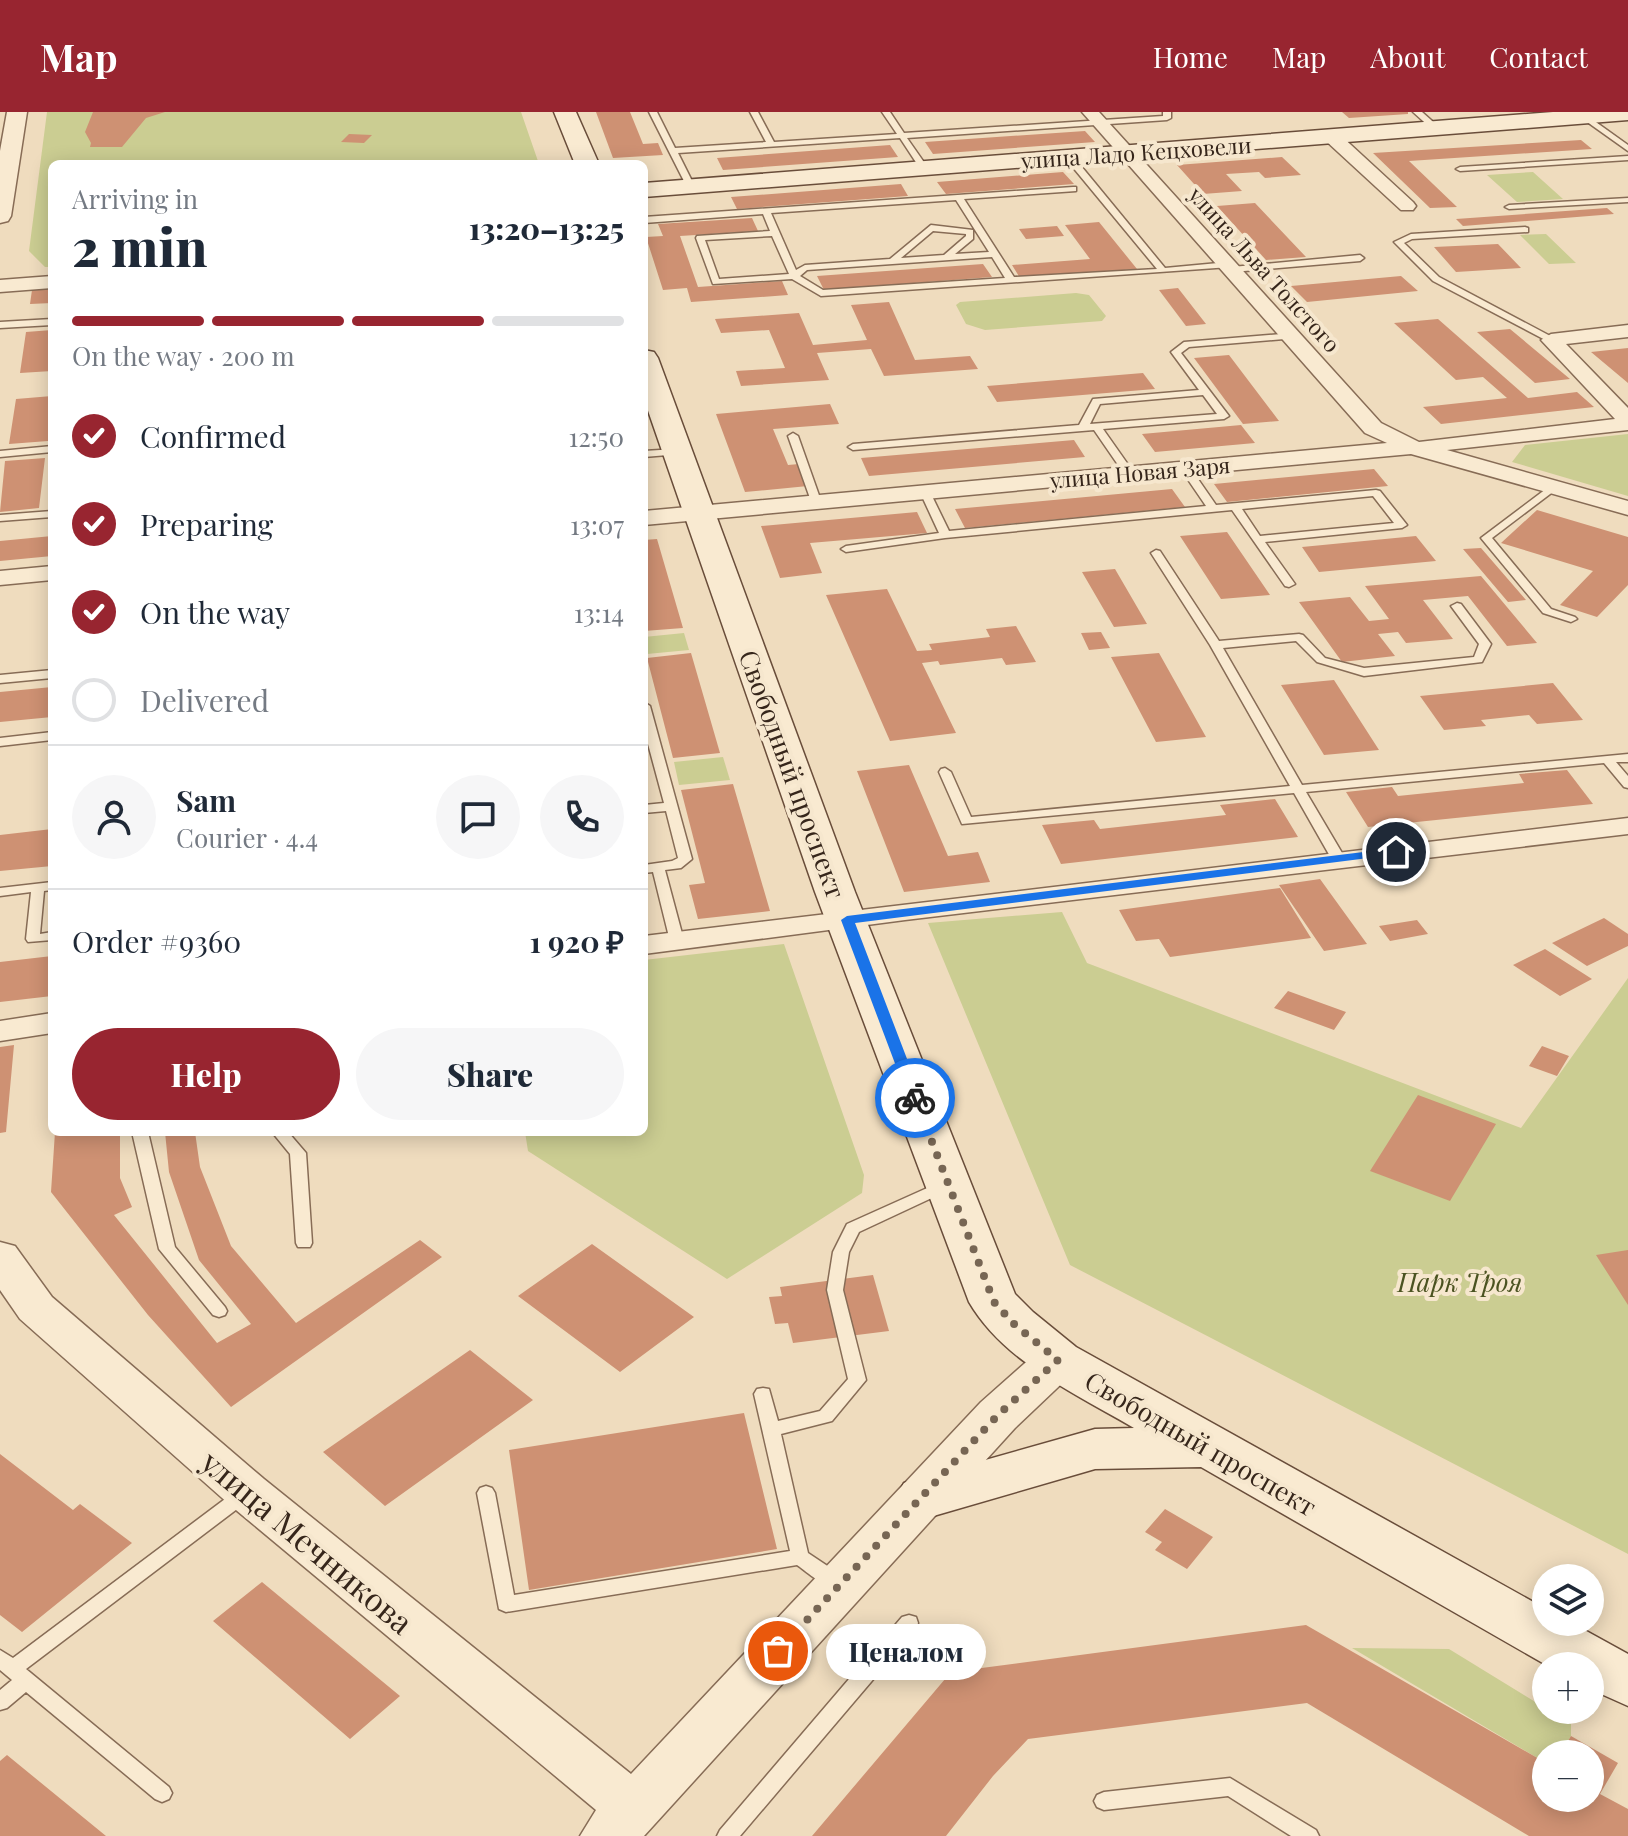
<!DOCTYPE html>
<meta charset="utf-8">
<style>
:root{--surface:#fff;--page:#f6f6f7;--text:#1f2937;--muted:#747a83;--line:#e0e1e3;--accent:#982530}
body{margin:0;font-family:"Playfair Display",serif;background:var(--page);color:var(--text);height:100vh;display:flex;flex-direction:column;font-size:30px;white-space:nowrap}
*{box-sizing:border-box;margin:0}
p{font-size:26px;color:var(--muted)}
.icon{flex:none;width:44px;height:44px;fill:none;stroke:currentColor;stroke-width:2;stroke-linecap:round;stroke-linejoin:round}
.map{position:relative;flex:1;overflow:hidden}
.side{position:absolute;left:48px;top:48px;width:600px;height:976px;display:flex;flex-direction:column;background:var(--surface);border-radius:12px;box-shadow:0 4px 20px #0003}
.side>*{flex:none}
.buttons{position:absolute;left:1532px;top:1452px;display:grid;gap:16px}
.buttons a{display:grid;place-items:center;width:72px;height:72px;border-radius:50%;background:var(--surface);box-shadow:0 4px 20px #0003;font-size:40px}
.pin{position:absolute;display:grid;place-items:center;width:68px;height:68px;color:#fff;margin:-34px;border:4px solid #fff;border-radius:50%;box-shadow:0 2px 8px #0007}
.courier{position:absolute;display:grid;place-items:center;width:80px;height:80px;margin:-40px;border:6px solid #1a73e8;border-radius:50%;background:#fff;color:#222;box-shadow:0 2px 10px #0007}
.bubble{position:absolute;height:56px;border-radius:28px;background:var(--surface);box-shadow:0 4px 20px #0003;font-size:26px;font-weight:800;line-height:56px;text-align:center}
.head em{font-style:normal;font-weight:800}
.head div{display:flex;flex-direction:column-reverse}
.head{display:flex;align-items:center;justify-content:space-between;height:136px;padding:0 24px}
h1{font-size:52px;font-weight:800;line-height:60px}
.bar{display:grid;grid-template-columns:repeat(4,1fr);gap:12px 8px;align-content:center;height:96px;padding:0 24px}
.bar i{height:10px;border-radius:6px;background:var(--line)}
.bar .selected{background:var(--accent)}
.bar p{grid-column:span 4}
.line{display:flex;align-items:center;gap:20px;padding:0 24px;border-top:2px solid var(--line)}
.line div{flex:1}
.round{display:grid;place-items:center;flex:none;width:84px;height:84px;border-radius:42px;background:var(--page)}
ol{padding:0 24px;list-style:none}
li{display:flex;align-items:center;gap:24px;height:88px}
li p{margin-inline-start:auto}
li .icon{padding:8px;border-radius:50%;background:var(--accent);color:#fff;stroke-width:4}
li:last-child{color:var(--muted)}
li i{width:44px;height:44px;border:4px solid var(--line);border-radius:50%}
.primary-button{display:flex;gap:16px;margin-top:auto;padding:16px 24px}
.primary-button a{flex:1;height:92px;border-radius:48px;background:var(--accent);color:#fff;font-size:32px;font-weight:800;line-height:92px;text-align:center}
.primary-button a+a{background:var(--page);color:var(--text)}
header{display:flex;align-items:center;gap:48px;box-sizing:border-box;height:112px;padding:0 40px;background:var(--accent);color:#fff}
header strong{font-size:38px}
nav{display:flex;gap:44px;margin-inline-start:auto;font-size:28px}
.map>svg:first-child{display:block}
</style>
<header>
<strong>Map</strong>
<nav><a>Home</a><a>Map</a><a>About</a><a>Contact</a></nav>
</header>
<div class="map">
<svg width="1628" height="1724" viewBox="0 0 1628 1724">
<rect width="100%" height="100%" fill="#efdcbe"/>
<path fill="#cbcd92" d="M47 0H521L539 52H52V155H45L29 139Z
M1533 60 1563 87 1517 90 1487 63Z
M1546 122 1576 151 1549 152 1520 123Z
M1076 181 1089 183 1106 204 1102 209 985 218 966 212 956 193 960 190Z
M1628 322V384L1512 350 1525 333Z
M684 521 689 538 647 542 644 525Z
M723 645 730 668 679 673 674 650Z
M1062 800 1087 851 1521 1016 1628 866V1442L1070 1153 928 811Z
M784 832 864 1063 862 1081 727 1167 528 1039 525 1020H644V848Z
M1352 1536 1449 1537 1571 1612V1624L1560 1642H1546V1651Z"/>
<path fill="#ce9173" d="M93 0H165L146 6 122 35H90L91 31 85 20Z
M596 0H630L643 32 658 31 663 43 613 46Z
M1342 0H1408V2L1349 6Z
M1085 19 1095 30 933 42 925 30Z
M349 22 372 23 364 31 341 30Z
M1581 28 1592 37 1409 49 1457 95 1430 96 1373 41Z
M890 33 898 45 723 58 717 46Z
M1282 45 1301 63 1265 66 1259 60 1226 62 1242 79 1203 82 1177 53Z
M1063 60 1074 72 946 82 937 70Z
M901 72 908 84 737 97 731 85Z
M1255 91 1306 145 1266 148 1217 94Z
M1607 96 1614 102 1463 114 1456 107Z
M752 106 758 119 680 124 698 175 782 169 788 183 691 190 687 176 663 178 646 125 663 124 658 112Z
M1099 110 1137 157 1020 166 1012 153 1090 147 1065 113Z
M1057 114 1064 124 1026 127 1019 117Z
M1498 132 1521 156 1456 160 1434 135Z
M983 152 992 165 824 178 817 164Z
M1401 164 1418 179 1307 190 1291 174Z
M1178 176 1206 212 1186 214 1159 178Z
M52 177V191L30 192 32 178Z
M889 190 915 248 970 244 978 257 884 264 871 237 817 241 829 268 741 274 736 259 785 256 769 218 721 221 715 207 799 201 813 233 867 228 851 193Z
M1438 207 1528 286 1577 280 1594 295 1441 312 1423 295 1507 286 1483 265 1456 268 1394 211Z
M1510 217 1570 267 1535 271 1477 220Z
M52 218V259L20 261 26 220Z
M1628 236V271L1591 240Z
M1229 243 1279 309 1243 312 1194 246Z
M1143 261 1155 277 997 290 987 274Z
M52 284 48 329 9 332 16 287Z
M830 292 839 312 773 317 788 353 799 352 808 374 745 380 716 302Z
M1241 313 1255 331 1155 340 1142 322Z
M1074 328 1085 345 869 364 861 346Z
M45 346 39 396 0 400 5 349Z
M1374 357 1388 374 1227 390 1214 372Z
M1172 377 1185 395 965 416 955 397Z
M1537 398 1628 425V473L1597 505 1560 493 1593 459 1501 431Z
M917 400 927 421 810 431 822 461 780 466 761 414Z
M1227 420 1270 483 1221 487 1180 424Z
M52 424V444L0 449V429Z
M1416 424 1436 449 1319 460 1302 435Z
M657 427 683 516 644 519V428Z
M1481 436 1526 488 1508 490 1463 437Z
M1115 457 1147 512 1114 515 1082 460Z
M1481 464 1537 531 1507 534 1468 484 1423 488 1453 527 1406 531 1398 520 1378 522 1395 544 1342 550 1299 490 1350 485 1369 509 1389 507 1365 474Z
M887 477 917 539 932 538 929 532 990 525 986 517 1016 514 1036 550 1006 553 1002 546 940 553 938 549 922 551 956 621 890 629 826 483Z
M1101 520 1110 536 1089 538 1081 521Z
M691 541 720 641 673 646 647 546Z
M1159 541 1206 625 1156 630 1111 545Z
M1334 568 1379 638 1324 643 1281 573Z
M1553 571 1583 608 1537 612 1529 603 1481 608 1486 614 1444 618 1420 584Z
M52 575V605L0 610V580Z
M909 653 948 744 978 740 990 770 904 780 857 659Z
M1567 658 1593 692 1368 715 1346 680 1392 675 1398 684 1524 671 1519 662Z
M733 672 770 799 698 807 689 773 705 771 681 678Z
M1275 687 1298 725 1061 752 1042 713 1094 708 1100 717 1226 703 1220 693Z
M52 717V754L0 759V723Z
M1320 767 1367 832 1324 839 1279 773Z
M1280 776 1311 826 1170 845 1159 827 1136 829 1119 798Z
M1604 806 1628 822V834L1587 854 1552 831Z
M1417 808 1428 822 1390 829 1379 814Z
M1545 837 1592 867 1560 884 1513 853Z
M52 844V884L0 890V850Z
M1288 879 1346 900 1334 918 1274 896Z
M14 933 6 1020 0 1021V935Z
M1542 934 1569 944 1557 964 1529 954Z
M1418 983 1496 1012 1450 1089 1370 1059Z
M55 1020H120V1066L132 1095 114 1103 217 1231 251 1212 199 1148 169 1060 165 1020H195L200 1055 231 1134 296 1211 420 1128 442 1145 231 1295 148 1203 51 1080Z
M592 1132 694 1205 620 1260 518 1184Z
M1628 1138V1193L1596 1143Z
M873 1163 889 1219 793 1231 788 1211 775 1212 769 1185 782 1184 780 1175Z
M470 1238 533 1288 385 1394 323 1340Z
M744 1301 777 1437 529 1478 509 1338Z
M0 1342 73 1398 80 1392 132 1431 22 1520 0 1503Z
M1165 1397 1213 1425 1187 1457 1155 1438 1162 1430 1145 1420Z
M262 1470 400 1584 350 1627 213 1509Z
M1306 1513 1546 1651V1686H1590V1642H1560L1571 1624 1618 1651 1600 1682 1628 1697V1724H1529L1307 1591 1028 1627 993 1664 946 1724H812L951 1560Z
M7 1643 106 1724H0V1649Z"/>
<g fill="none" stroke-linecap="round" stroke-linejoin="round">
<g stroke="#876c56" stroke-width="3">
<path id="service" d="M649 0H657L675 36 766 30 750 0H758L774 30 897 22 882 0H890L904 21 1163 4V0H1171V6L1167 8 907 26 928 56 924 58H921L900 26 678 41 695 75 691 77 687 75Z
M1413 0H1422L1440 16 1433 18Z
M1586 3 1628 33V39L1583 7 1582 5Z
M1066 43H1072L1165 156 1229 150 1232 151V155L1360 143 1364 146 1360 149 1233 160 1230 159V155L821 184 792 167 713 172 696 126 697 124 770 119 763 102 644 111V105L1073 75H1076V79L964 87 1014 165 1157 157 1066 47ZM956 88 989 140 955 142 973 127V118L931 113 890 147 805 153 796 158 771 101ZM933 119 966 122V124L944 143 901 146ZM772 124 789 162 719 167 705 128ZM992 145 1005 166 823 178 800 164 807 158Z
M1628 44V48L1460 59 1456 57 1460 55Z
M1628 86V90L1509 97 1505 95 1509 93Z
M1525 115 1528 116V120L1412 127 1404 131 1439 165 1554 226 1556 228 1551 231 1433 169 1394 130 1411 122Z
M52 207V213L0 216V210Z
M1293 221 1296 222V226L1189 235 1181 241 1229 304 1224 307 1103 317 1134 361 1133 363H1125L1094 318 853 338 848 335 853 332 1079 313 1093 287 1199 278 1171 240 1184 230ZM1203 283 1217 302 1090 312 1100 292Z
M793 321 798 324 821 389 820 391H812L811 389 788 324Z
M52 334V340L0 345V339Z
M676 337 681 340 680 342 644 345V339Z
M1185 353 1189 354 1216 393 1376 378 1380 379 1407 413 1402 416 1265 430 1295 472 1289 475 1285 474 1232 398 945 426 846 440 841 437 846 434 939 421 920 380 925 377 930 380 949 419 1206 394 1180 356ZM1373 384 1394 411 1260 424 1242 397Z
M1554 371 1559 374 1558 376 1492 426 1551 497 1575 505 1577 507 1571 510 1543 501 1481 426Z
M52 399V405L0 409V403Z
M1156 438 1160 439 1219 529 1299 522 1303 523 1325 546 1364 556 1474 545 1479 532 1451 494 1457 491 1461 492 1491 532 1482 550 1364 564 1317 550 1296 529 1223 536 1302 673 1628 642V650H1616L1628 664V676L1624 675 1604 651 1306 680 1345 746 1338 750 1331 746 1294 681 962 712 939 660 941 657 945 656 951 660 971 705 1290 674 1210 533 1151 441Z
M52 558V566L0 571V563Z
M644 590 650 594 692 747 681 756 665 758 684 829 677 833 670 829 653 760 644 761V753L672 749 678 746 666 699 644 701V693L664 691 644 617Z
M52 620V628L0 634V626Z
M52 770V778L44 779 40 822 52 820V828L28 830 26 827 31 780 0 784V776Z
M132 1020H148L175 1135 225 1195 227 1199 225 1203 219 1205 213 1203 159 1137Z
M272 1020H288L306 1041 312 1131 310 1135H298L296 1131 290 1042Z
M945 1068 951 1069 953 1073 951 1077 859 1120 849 1140 843 1178 866 1268 832 1309 781 1322 808 1441 844 1465 846 1470 844 1475C828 1480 810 1462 797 1453L506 1500 499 1497 477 1381 480 1376 486 1374 492 1376 495 1381 514 1483 790 1439 754 1282 757 1277 763 1276 769 1277 778 1309 820 1299 848 1267 827 1178 833 1140 847 1112Z
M243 1376 249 1378 252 1383 249 1388 26 1557 169 1675 172 1681 169 1687 162 1690 155 1687 26 1580 7 1596 0 1598V1578L12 1568 0 1558V1538L13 1546 237 1378Z
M909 1503 916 1505 918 1511 916 1517 740 1724H717L720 1718 902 1505Z
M1230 1666 1316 1718 1319 1724H1291L1228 1684 1104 1698 1097 1695 1094 1689 1097 1683 1104 1680Z"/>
</g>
<g stroke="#876c56" stroke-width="3">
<path id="minor" d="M1082 0H1099L1381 311 1419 330 1615 307 1541 228 1551 222 1628 213V225L1566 232 1628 296V318L1447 338 1628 389V403L1411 342 644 413V399L1387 331 1365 321Z
M1332 20 1338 21 1413 90 1416 94 1413 98H1401L1326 29 1324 25Z
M52 164V176L0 180V168Z
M52 454V468L0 473V459Z
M1628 706V722L905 808 644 842V824Z
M52 901V921L0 929V909Z"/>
</g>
<g stroke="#876c56" stroke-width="3">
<path id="tertiary" d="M7 0H27L11 104 8 109 0 111V39Z
M0 1130 15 1134 52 1185 264 1367 631 1662 981 1290 1042 1236 1058 1231 1074 1236 1081 1248 1074 1260 1015 1316 644 1724H580L596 1698 230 1393 20 1207 0 1178Z"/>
</g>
<g stroke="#694d3a" stroke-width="3">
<path id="secondary" d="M554 0H576L599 52H575Z
M1553 0H1628V8L644 85V71Z
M644 238 654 240 658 246 855 780 1015 1182 1033 1200 1076 1235 1546 1497V1510H1570L1628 1542V1594L1590 1577V1554H1548L1201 1355 1095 1357 923 1407 904 1401 896 1386 904 1371 1095 1317 1134 1316C1076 1282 1004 1250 969 1190L815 780 644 287Z"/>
</g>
<use href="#service" fill="#f9ead1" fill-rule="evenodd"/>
<use href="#minor" fill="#f9ead1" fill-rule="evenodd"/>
<use href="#tertiary" fill="#f9ead1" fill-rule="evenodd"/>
<use href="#secondary" fill="#f9ead1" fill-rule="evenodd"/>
</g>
<path fill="#1a73e8" d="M1396 736 1402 740 1400 742 855 811 922 986 915 991 908 986 841 808 847 804Z"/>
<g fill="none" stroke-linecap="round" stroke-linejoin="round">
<path stroke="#776654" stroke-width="8" stroke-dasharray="0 14.4" d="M778 1539 998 1303 1058 1248 1015 1213 994 1190 915 986"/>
</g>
<g text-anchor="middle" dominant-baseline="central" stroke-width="8" stroke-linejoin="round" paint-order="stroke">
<g font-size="22" fill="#36261b" stroke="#f6e7ce">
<text transform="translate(1136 40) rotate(-4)">улица Ладо Кецховели</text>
<text transform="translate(1265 157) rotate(48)">улица Льва Толстого</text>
<text transform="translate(1140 360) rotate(-5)">улица Новая Заря</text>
</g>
<g font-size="26" fill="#36261b" stroke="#f6e7ce">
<text transform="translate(793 662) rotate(70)">Свободный проспект</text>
<text transform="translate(1201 1331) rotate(30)">Свободный проспект</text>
</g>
<g font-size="26" font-style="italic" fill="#4b5321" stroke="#f6e7ce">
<text x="1460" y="1169">Парк Троя</text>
</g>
<g font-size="32" fill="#36261b" stroke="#f6e7ce">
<text transform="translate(308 1429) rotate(40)">улица Мечникова</text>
</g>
</g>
</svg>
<div class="buttons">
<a><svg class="icon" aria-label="layers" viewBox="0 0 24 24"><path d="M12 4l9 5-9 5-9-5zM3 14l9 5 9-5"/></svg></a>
<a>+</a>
<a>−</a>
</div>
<div class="pin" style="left:778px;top:1539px;background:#ea580c"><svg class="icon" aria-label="bag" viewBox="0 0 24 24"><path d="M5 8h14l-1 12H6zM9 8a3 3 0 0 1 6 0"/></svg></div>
<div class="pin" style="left:1396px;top:740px;background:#1f2937"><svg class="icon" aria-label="home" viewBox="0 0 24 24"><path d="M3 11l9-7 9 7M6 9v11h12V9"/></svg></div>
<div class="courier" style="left:915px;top:986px"><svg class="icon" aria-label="bike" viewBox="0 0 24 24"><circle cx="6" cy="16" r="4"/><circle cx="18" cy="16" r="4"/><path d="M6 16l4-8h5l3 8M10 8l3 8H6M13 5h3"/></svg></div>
<div class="bubble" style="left:826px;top:1512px;width:160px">Ценалом</div>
<section class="side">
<div class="head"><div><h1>2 min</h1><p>Arriving in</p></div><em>13:20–13:25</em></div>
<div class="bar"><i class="selected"></i><i class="selected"></i><i class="selected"></i><i></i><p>On the way · 200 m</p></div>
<ol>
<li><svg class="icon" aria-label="check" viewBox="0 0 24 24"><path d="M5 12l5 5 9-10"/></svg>Confirmed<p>12:50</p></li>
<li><svg class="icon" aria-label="check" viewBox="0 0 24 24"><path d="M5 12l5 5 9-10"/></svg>Preparing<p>13:07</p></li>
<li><svg class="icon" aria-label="check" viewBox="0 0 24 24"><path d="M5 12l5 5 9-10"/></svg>On the way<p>13:14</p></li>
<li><i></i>Delivered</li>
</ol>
<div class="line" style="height:144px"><a class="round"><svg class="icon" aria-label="person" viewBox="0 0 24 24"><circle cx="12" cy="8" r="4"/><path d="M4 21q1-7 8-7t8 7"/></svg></a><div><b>Sam</b><p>Courier · 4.4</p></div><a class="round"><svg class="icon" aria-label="chat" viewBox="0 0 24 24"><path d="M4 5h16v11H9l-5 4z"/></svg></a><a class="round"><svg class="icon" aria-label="phone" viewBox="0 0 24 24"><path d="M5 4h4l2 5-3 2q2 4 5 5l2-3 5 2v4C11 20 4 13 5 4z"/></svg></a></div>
<div class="line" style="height:104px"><div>Order #9360</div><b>1 920 ₽</b></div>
<div class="primary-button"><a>Help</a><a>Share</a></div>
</section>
</div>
